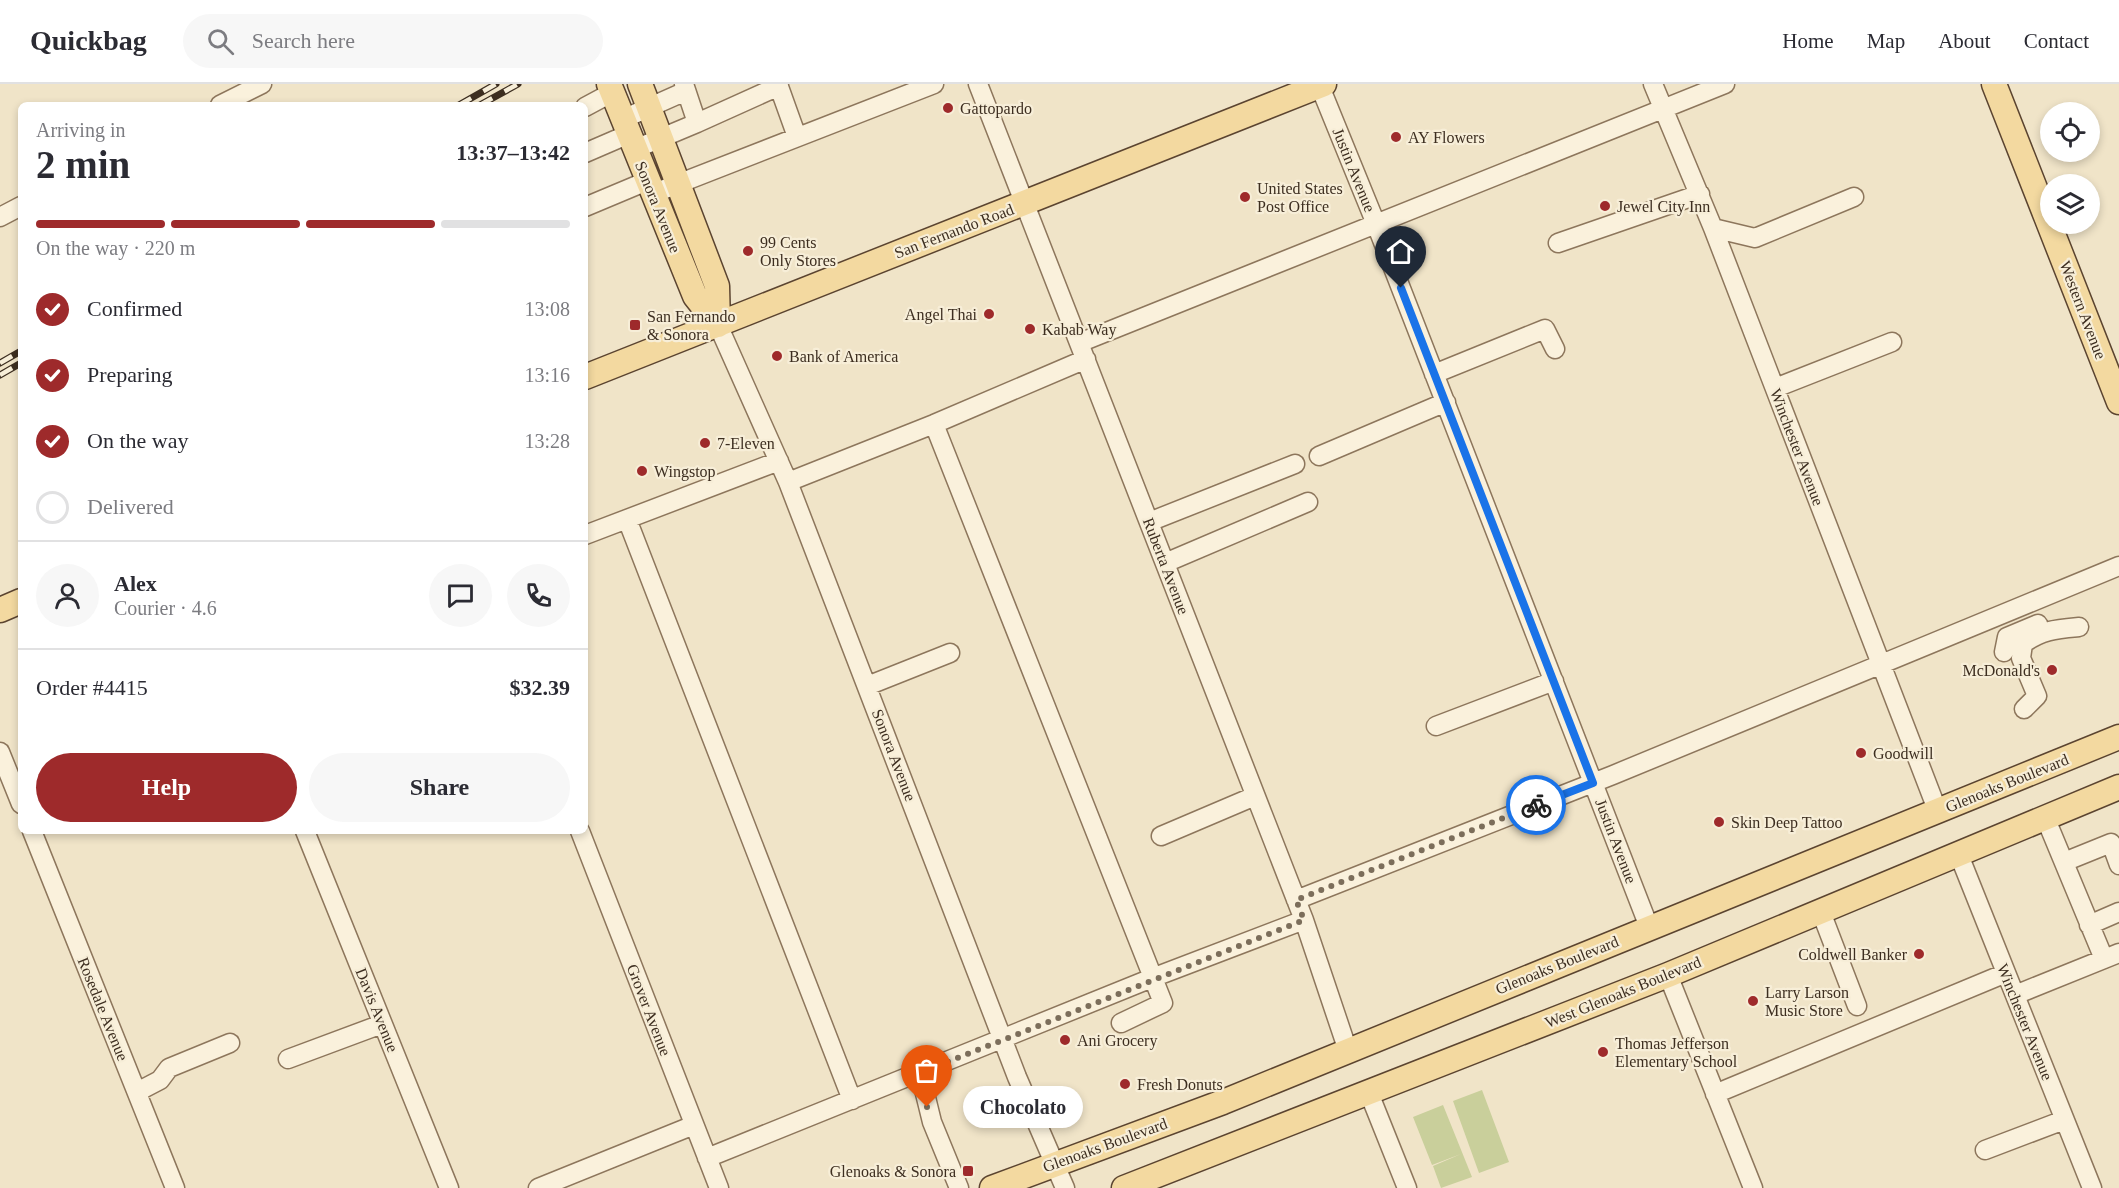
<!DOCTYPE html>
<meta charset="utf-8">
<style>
:root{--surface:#fff;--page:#f7f7f7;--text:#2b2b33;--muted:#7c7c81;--line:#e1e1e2;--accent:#9e2a2b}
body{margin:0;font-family:Georgia,serif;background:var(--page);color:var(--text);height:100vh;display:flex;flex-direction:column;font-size:22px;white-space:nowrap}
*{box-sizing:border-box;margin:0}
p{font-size:20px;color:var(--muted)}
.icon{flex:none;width:33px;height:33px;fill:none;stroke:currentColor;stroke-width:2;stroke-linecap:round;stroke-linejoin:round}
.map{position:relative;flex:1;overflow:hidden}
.sheet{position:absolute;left:18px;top:18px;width:570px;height:732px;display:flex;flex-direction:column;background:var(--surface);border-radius:9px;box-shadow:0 3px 9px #0003}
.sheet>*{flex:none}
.fabs{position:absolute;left:2040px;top:18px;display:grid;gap:12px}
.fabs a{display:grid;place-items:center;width:60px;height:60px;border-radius:50%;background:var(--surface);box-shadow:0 3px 9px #0003;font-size:30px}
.pin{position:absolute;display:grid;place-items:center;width:51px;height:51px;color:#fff;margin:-62px -26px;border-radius:50% 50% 50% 0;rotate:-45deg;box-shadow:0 0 6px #0007}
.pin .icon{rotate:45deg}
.courier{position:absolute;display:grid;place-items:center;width:60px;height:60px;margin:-30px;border:4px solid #1a73e8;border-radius:50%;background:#fff;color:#222;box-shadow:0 2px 8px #0007}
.bubble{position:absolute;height:42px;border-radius:21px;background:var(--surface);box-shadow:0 3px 9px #0003;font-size:20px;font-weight:700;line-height:42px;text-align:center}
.head em{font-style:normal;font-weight:700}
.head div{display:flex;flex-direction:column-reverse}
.head{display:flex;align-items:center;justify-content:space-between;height:102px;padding:0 18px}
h1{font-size:39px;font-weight:700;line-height:45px}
.bar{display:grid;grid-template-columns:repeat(4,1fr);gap:9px 6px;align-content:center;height:72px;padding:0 18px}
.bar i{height:8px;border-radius:4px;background:var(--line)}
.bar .on{background:var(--accent)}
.bar p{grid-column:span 4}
.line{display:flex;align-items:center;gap:15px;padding:0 18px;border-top:2px solid var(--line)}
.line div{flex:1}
.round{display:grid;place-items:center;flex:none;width:63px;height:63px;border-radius:32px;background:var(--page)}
ol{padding:0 18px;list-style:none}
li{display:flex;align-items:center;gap:18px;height:66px}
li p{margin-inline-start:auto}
li .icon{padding:6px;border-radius:50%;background:var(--accent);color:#fff;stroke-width:4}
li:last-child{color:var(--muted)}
li i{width:33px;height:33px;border:3px solid var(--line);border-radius:50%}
.cta{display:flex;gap:12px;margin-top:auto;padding:12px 18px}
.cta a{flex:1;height:69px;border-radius:36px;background:var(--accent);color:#fff;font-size:24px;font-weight:700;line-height:69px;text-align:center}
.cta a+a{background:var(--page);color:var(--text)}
header{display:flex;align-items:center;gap:36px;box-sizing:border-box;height:84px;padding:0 30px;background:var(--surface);border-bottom:2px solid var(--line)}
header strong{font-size:28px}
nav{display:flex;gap:33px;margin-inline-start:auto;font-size:21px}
.search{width:420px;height:54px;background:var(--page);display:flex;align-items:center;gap:15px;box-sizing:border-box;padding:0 21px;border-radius:33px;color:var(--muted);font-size:22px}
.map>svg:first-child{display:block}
</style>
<header>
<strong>Quickbag</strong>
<div class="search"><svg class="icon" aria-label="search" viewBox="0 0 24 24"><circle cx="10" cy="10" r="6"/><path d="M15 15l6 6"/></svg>Search here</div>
<nav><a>Home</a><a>Map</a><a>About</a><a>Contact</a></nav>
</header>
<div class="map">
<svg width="2119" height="1104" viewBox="0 0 2119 1104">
<rect width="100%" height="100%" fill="#f0e4c8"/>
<path fill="#c9cf9b" d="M1482 1006 1509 1078 1479 1089 1453 1017Z
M1443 1021 1472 1093 1441 1104 1433 1082 1461 1070 1432 1081 1413 1033Z"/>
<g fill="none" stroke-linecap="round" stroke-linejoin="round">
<g stroke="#8d765c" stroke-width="21">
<path id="minor" d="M684 0 697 39 779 2
M778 0 797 53
M978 0 1304 836 1348 967
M1319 0 1376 140 1649 843
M1653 0 1713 144 1938 728
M220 21 262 0
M585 23 613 8
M623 35 686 7
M635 65 697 39
M585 69 629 50
M652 110 934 0
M585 123 647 97
M0 133 21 122
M1713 144 1755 154 1854 113
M1558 159 1700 110
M718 241 788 398 1017 993 1065 1104
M1079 259 1725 0
M1434 290 1545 245 1555 265
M1775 304 1892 258
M934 340 1163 919 1121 939
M1319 372 1446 318
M788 398 934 340 1086 275
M627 435 852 1016
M1149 438 1295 380
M585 451 779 377
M1165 479 1308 418
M2004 568 2007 553 2038 540
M867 602 950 569
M2024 625 2037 612 2021 574 2023 560C2041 546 2057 545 2079 543
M1436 642 1554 597
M0 668 21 720
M2045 733 2104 875
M32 747 175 1104
M305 747 449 1104
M580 747 719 1104
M1161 752 1255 712
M1959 771 2092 1104
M2064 778 2111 759 2119 781
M1296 816 1613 691 2119 482
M1821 828 1857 922
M2089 841 2119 828
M1668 891 1753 1104
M2015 911 2119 869
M288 975 382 940
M920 989 932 1038 959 1104
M137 1008 160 996 169 984 230 959
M1369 1009 1407 1104
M1715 1010 2006 889
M1985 1066 2064 1036
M707 1074 1152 894 1304 836
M538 1104 694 1041"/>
</g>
<g stroke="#5b4430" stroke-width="27">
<path id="major" d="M609 0 695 212 718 241
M640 0 717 202 718 241
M1994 0 2119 318
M585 293 1324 0
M0 526 21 517
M992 1104 1223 1018 2119 653
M1124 1104 1668 891 2119 703"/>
</g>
<use href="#minor" stroke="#faf1dc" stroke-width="18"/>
<use href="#major" stroke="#f3d9a0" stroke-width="24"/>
<g stroke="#3d2e20" stroke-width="7">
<path id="rail" d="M459 21 496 0
M480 21 518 0
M0 279 21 267
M0 291 21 279"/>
</g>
<use href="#rail" stroke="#f7eed8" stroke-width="4.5" stroke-dasharray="14" stroke-linecap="butt"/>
</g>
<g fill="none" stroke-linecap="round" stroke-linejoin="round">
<path stroke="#7c6e5b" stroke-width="6" stroke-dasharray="0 10.8" d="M927 1023 920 989 1304 836 1296 816 1536 721"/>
<path stroke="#1a73e8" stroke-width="8" d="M1401 204 1593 699 1536 721"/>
</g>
<g fill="#9e2a2b" stroke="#f7eed8" stroke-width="2">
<circle cx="948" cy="24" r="6"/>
<circle cx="1396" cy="53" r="6"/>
<circle cx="1245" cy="113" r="6"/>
<circle cx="1605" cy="122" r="6"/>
<circle cx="748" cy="167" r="6"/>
<circle cx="989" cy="230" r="6"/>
<rect x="629" y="235" width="12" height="12" rx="3"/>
<circle cx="1030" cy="245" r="6"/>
<circle cx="777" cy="272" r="6"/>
<circle cx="705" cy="359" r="6"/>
<circle cx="642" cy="387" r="6"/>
<circle cx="2052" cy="586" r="6"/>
<circle cx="1861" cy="669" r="6"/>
<circle cx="1719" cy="738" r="6"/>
<circle cx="1919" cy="870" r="6"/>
<circle cx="1753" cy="917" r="6"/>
<circle cx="1065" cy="956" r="6"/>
<circle cx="1603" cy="968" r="6"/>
<circle cx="1125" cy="1000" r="6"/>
<rect x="962" y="1081" width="12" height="12" rx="3"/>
</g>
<g text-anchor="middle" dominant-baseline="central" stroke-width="4.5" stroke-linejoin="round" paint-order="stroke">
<g font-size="16" fill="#3d2e20" stroke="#f7eed8" text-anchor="start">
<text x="960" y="24">Gattopardo</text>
<text x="1408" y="53">AY Flowers</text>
<text x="1257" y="104">United States<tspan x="1257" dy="18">Post Office</tspan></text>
<text x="1617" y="122">Jewel City Inn</text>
<text x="760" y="158">99 Cents<tspan x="760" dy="18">Only Stores</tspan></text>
<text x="977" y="230" text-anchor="end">Angel Thai</text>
<text x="647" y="232">San Fernando<tspan x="647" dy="18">&amp; Sonora</tspan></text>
<text x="1042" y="245">Kabab Way</text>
<text x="789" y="272">Bank of America</text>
<text x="717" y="359">7-Eleven</text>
<text x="654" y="387">Wingstop</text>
<text x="2040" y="586" text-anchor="end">McDonald's</text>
<text x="1873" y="669">Goodwill</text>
<text x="1731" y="738">Skin Deep Tattoo</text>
<text x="1907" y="870" text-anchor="end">Coldwell Banker</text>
<text x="1765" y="908">Larry Larson<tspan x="1765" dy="18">Music Store</tspan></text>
<text x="1077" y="956">Ani Grocery</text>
<text x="1615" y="959">Thomas Jefferson<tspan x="1615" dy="18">Elementary School</tspan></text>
<text x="1137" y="1000">Fresh Donuts</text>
<text x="956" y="1087" text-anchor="end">Glenoaks &amp; Sonora</text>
</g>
<g font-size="16" fill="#3d2e20" stroke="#f7eed8">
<text transform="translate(1354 86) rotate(68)">Justin Avenue</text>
<text transform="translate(658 123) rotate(68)">Sonora Avenue</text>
<text transform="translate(954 147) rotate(-21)">San Fernando Road</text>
<text transform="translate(2083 226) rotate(69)">Western Avenue</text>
<text transform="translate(1797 363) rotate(69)">Winchester Avenue</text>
<text transform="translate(1166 482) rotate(69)">Ruberta Avenue</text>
<text transform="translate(894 671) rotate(69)">Sonora Avenue</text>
<text transform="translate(2007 699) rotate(-22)">Glenoaks Boulevard</text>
<text transform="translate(1616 757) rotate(69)">Justin Avenue</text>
<text transform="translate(1557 881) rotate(-22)">Glenoaks Boulevard</text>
<text transform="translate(1623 908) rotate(-22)">West Glenoaks Boulevard</text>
<text transform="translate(103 925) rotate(68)">Rosedale Avenue</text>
<text transform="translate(377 926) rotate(68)">Davis Avenue</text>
<text transform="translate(649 926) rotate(69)">Grover Avenue</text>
<text transform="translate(2025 938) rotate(68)">Winchester Avenue</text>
<text transform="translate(1105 1061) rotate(-20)">Glenoaks Boulevard</text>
</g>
</g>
</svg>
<div class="fabs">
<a><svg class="icon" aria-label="locate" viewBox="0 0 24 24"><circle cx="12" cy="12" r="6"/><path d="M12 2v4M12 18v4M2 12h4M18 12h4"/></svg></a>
<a><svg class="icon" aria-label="layers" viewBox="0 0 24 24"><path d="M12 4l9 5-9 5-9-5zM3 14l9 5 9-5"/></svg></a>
</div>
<div class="pin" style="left:927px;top:1023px;background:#ea580c"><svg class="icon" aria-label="bag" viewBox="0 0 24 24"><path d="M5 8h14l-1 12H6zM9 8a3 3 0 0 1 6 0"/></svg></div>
<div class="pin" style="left:1401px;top:204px;background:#1f2937"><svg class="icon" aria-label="home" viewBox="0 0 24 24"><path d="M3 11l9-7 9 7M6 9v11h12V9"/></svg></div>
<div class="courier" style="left:1536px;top:721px"><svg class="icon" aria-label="bike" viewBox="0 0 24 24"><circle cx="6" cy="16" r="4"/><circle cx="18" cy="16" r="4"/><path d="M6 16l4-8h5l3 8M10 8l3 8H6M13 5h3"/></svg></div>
<div class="bubble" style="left:963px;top:1002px;width:120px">Chocolato</div>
<section class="sheet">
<div class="head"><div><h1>2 min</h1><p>Arriving in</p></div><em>13:37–13:42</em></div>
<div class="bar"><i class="on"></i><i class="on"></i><i class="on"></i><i></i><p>On the way · 220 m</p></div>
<ol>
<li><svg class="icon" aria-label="check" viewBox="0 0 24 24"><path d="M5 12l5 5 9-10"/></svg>Confirmed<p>13:08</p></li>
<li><svg class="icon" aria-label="check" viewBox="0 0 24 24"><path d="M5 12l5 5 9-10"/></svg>Preparing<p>13:16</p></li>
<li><svg class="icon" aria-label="check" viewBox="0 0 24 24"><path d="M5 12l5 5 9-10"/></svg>On the way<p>13:28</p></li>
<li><i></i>Delivered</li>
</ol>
<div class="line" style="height:108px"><a class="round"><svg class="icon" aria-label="person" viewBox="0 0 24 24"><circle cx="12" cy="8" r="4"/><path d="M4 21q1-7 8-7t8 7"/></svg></a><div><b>Alex</b><p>Courier · 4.6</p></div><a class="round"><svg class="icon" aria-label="chat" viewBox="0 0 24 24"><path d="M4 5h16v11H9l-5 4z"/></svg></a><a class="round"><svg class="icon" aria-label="phone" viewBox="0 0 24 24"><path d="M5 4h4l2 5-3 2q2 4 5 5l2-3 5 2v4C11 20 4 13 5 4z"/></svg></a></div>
<div class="line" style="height:78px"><div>Order #4415</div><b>$32.39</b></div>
<div class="cta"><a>Help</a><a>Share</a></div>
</section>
</div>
